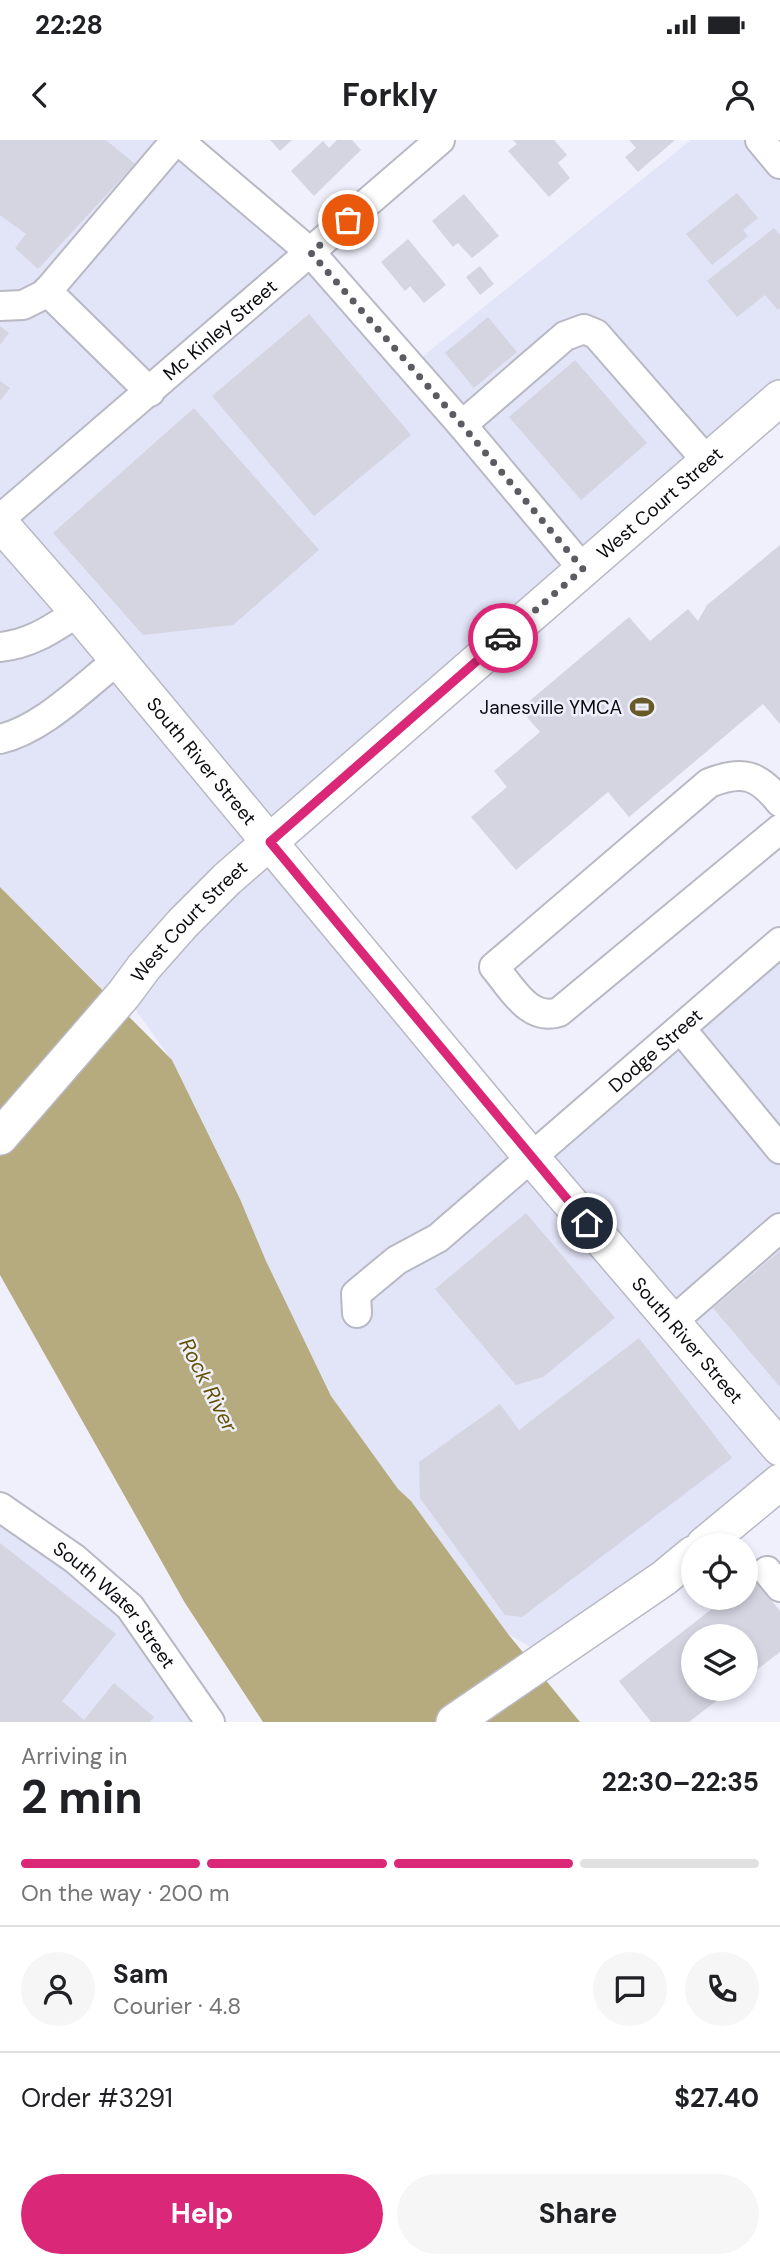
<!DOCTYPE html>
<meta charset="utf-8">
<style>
:root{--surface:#fff;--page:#f6f6f6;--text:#202124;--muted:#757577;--line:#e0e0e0;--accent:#db2777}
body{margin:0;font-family:"DM Sans",sans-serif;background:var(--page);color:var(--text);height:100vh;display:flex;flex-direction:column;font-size:26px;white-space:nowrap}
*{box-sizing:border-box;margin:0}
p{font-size:23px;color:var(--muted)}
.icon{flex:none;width:38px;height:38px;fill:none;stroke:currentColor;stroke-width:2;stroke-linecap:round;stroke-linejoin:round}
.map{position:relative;height:1582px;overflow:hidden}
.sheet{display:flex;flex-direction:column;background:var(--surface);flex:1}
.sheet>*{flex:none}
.tools{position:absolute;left:681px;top:1393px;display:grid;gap:14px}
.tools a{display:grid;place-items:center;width:77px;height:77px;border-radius:50%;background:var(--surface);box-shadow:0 4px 10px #0003;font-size:35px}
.pin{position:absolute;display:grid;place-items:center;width:60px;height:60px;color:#fff;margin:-30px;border:4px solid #fff;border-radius:50%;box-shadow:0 2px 7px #0007}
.courier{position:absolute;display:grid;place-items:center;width:70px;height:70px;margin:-35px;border:5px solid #db2777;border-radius:50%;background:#fff;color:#222;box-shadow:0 2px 9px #0007}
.head em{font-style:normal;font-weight:700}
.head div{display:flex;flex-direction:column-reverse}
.head{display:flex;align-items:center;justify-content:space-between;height:119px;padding:0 21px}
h1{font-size:46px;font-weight:700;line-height:52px}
.bar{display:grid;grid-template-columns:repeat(4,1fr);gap:10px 7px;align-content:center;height:84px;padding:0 21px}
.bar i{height:9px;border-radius:5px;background:var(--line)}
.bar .on{background:var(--accent)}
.bar p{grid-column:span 4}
.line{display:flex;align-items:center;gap:18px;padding:0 21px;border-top:2px solid var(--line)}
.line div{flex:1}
.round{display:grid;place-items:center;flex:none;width:74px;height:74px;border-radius:37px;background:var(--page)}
.primary-button{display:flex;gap:14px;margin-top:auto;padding:14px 21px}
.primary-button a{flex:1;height:80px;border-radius:42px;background:var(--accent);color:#fff;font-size:28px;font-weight:700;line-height:80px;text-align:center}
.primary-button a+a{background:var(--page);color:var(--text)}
.status{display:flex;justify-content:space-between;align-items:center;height:49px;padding:0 35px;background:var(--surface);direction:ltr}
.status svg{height:19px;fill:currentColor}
header{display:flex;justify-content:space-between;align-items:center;height:91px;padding:0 21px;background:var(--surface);font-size:32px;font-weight:700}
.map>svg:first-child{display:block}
</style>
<div class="status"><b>22:28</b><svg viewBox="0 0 49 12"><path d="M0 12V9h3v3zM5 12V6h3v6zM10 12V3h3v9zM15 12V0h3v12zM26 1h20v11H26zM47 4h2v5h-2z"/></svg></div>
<header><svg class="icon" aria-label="back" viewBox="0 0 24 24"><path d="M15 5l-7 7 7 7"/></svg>Forkly<svg class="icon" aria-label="person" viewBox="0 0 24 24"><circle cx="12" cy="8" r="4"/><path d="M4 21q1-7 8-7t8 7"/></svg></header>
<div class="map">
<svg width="780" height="1582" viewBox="0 0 780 1582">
<rect width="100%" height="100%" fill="#eff0fc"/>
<path fill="#e2e4f7" d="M0 0H178L411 226 691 0H780V257L270 702 532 1018 780 802V1342L548 1517 508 1494 411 1361 398 1349 331 1256 266 1121 240 1059 172 920 124 854H107L0 747Z
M0 1367 75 1419 210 1582H0Z"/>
<path fill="#b6aa7f" d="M0 747 172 920 240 1059 266 1121 331 1256 398 1349 411 1361 508 1494 580 1582H263L185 1463 0 1135Z"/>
<path fill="#d4d5e1" d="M0 0H106L135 24 38 129 15 108 26 94 0 75Z
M270 0H292L280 11Z
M337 0H352L361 10 314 56 291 31 323 1 329 8Z
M513 0H554L567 15 558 23 570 38 549 57 508 11 517 4Z
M629 0H675L638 32 625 17 636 8Z
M737 53 758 78 743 90 748 96 712 125 686 94Z
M464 54 499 96 472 118 458 103 453 107 432 81Z
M774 88 780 95V168L778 170 765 155 737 177 707 141Z
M408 99 446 145 424 163 410 146 405 151 381 122Z
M480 126 494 144 480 155 466 137Z
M309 174 411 295 314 376 212 256Z
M488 177 517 212 474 248 445 213Z
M0 186 9 193 0 205Z
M575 220 647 303 581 360 509 277Z
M0 241 10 248 0 261Z
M194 268 319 410 233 485 143 495 53 393Z
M780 405V584L763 564 629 677 608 652 516 730 471 677 507 647 494 631 540 592 520 569 629 477 650 501 688 469 698 481 707 465Z
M526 1073 615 1178 543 1237 516 1245 435 1149Z
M780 1111V1247L713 1168Z
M639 1198 732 1318 522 1477 505 1475 420 1358 419 1322 500 1264 519 1290Z
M0 1403 116 1494 62 1561 84 1580 114 1543 154 1577 150 1582H0Z
M753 1437 780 1471V1512L746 1538V1496H693V1549H732L689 1582H651L619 1541 726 1458H746V1443Z"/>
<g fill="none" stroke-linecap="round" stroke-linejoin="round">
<g stroke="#b8b9c4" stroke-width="32">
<g id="minor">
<path d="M178 0 311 113 462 285 583 429"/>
<path d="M760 0 780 24"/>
<path d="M47 151 150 252"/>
<path d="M0 166 23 165 45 154 176 0"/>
<path d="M462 285 565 196 584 189 596 194 707 321"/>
<path id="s1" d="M0 379 440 0"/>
<path d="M0 507C31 504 52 489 78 472"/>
<path d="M0 599C43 589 83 547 118 520"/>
<path d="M780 662C758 634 742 630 709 643L494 827C512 848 529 882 559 872L780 689"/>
<path d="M681 889 780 1009"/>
<path id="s2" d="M357 1173 356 1154 397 1120 438 1098 780 802"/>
<path d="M672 1182 780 1088"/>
<path id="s3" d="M0 1367 75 1419 130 1467 210 1582"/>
<path d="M767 1431 780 1447"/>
</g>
</g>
<g stroke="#b8b9c4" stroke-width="38">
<g id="major">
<path id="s4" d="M0 383 78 472 532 1018 780 1308"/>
<path id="s5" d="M0 997 124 854 144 827 183 783 227 739 780 258"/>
<path d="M704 1405 780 1342"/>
<path d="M454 1582 664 1438 693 1414"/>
</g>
</g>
<use href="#minor" stroke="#fff" stroke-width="28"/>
<use href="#major" stroke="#fff" stroke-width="35"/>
</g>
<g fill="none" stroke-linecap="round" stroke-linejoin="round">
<path stroke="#5b5b62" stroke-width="7" stroke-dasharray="0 12.6" d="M348 80 311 113 462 285 583 429 503 498"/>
<path stroke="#db2777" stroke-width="9" d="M503 498 270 702 587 1083"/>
</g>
<defs>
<g id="stadium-bare" transform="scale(1.89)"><path d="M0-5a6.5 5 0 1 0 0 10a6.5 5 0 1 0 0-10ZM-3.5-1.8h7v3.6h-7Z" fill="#685a27" stroke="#eff0fc" stroke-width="2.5" paint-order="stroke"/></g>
</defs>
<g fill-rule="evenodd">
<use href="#stadium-bare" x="642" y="567"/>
</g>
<g text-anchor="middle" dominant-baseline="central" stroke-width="5" stroke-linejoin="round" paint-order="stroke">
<g font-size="19" fill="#0b0b0f" stroke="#eff0fc">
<text stroke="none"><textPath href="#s1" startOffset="290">Mc Kinley Street</textPath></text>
<text stroke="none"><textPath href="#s5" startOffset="917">West Court Street</textPath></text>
<text stroke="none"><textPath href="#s4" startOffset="312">South River Street</textPath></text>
<text stroke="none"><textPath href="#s5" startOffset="287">West Court Street</textPath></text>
<text stroke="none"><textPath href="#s2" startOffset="406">Dodge Street</textPath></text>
<text stroke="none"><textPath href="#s4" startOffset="1068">South River Street</textPath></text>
<text stroke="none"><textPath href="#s3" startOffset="152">South Water Street</textPath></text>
</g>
<g font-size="19" fill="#0b0b0f" stroke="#eff0fc" text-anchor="end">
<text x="622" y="567">Janesville YMCA</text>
</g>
<g font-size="21" font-style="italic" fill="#645202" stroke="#eff0fc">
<text transform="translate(208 1245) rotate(63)">Rock River</text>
</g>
</g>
</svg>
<div class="tools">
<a><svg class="icon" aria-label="locate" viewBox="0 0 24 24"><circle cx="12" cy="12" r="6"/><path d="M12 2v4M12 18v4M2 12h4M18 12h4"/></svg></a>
<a><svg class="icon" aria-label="layers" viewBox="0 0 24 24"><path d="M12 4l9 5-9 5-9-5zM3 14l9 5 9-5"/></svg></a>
</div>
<div class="pin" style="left:348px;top:80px;background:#ea580c"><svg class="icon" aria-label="bag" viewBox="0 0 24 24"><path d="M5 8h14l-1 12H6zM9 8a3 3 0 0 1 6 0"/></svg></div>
<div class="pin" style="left:587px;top:1083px;background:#1f2937"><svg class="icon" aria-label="home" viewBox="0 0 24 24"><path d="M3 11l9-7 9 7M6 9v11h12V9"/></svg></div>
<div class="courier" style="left:503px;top:498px"><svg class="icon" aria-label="car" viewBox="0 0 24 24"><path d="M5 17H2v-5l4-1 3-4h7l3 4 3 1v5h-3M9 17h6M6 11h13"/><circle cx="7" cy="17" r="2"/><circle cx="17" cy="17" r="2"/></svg></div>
</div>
<section class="sheet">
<div class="head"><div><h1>2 min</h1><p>Arriving in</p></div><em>22:30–22:35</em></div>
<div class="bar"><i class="on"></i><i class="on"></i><i class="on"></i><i></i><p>On the way · 200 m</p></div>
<div class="line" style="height:126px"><a class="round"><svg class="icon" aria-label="person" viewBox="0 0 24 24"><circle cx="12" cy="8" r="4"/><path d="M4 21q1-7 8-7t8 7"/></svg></a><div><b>Sam</b><p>Courier · 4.8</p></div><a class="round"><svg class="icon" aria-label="chat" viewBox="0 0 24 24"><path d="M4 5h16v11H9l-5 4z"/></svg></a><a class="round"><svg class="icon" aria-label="phone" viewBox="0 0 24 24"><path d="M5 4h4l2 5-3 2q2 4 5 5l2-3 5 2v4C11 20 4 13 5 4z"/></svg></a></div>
<div class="line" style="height:91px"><div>Order #3291</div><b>$27.40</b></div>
<div class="primary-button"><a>Help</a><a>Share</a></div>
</section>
